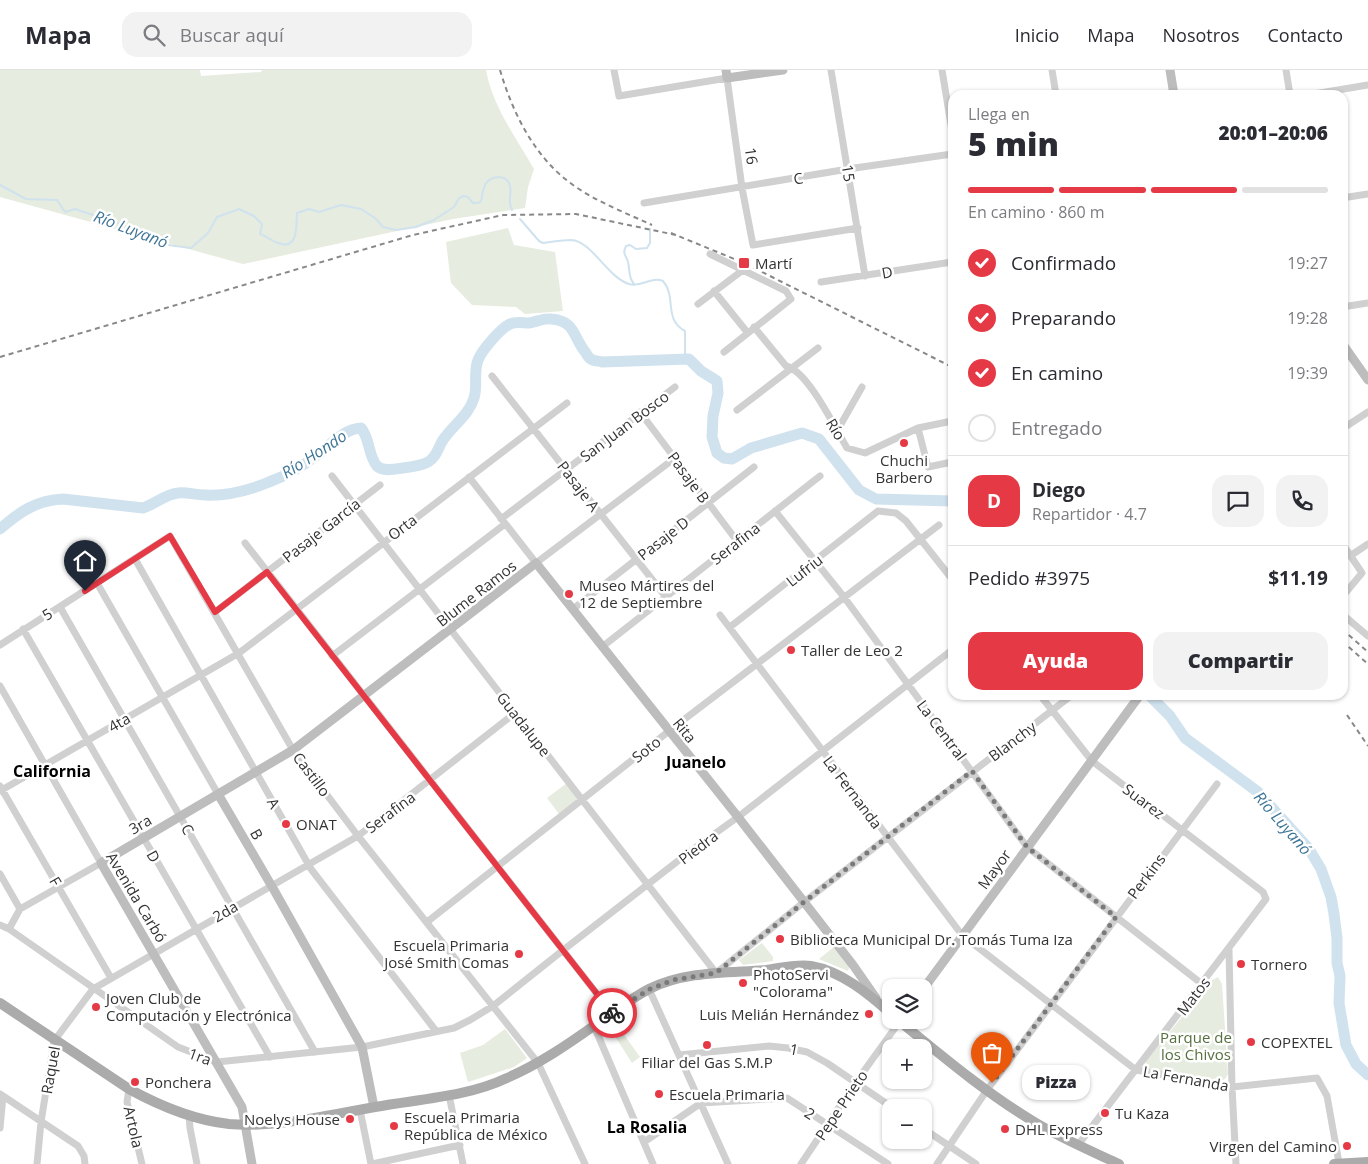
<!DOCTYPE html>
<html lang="es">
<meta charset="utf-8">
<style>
:root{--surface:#fff;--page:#f2f2f3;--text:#2b2b33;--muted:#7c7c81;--line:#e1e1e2;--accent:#e63946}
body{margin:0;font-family:"Open Sans",sans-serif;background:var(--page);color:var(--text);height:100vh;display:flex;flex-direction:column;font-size:19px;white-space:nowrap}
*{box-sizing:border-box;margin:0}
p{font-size:16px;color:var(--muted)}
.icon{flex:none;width:28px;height:28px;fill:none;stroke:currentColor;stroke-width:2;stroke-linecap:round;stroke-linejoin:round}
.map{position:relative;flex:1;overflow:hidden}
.details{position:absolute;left:948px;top:20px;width:400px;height:610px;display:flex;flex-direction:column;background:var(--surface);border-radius:15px;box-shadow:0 1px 4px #0004}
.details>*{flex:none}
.buttons{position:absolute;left:882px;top:909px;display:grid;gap:10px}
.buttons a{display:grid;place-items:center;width:50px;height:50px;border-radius:10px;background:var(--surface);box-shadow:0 1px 4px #0004;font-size:25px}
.pin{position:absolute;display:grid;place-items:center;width:42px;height:42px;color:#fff;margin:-51px -21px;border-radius:50% 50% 50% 0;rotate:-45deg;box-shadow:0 0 5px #0007}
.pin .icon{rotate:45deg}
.courier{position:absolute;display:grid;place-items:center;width:50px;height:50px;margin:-25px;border:4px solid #e63946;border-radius:50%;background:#fff;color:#222;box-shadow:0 1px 6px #0007}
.bubble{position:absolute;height:35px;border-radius:15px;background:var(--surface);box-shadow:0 1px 4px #0004;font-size:16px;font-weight:800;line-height:35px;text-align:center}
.headline em{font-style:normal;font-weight:800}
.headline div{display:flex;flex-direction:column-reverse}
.headline{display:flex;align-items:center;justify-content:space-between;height:85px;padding:0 20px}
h1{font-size:32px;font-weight:800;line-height:38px}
.bar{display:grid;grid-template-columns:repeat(4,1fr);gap:8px 5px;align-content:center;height:60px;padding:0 20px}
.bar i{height:6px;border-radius:4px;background:var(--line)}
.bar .on{background:var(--accent)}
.bar p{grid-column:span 4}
.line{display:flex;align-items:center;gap:12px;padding:0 20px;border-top:1px solid var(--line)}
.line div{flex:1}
.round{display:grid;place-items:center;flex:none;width:52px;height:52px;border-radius:15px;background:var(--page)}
ol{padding:0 20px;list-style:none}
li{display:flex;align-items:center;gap:15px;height:55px}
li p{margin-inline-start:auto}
li .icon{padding:5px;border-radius:50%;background:var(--accent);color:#fff;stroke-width:4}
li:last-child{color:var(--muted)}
li i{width:28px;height:28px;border:2px solid var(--line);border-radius:50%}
.button{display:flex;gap:10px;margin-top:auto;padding:10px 20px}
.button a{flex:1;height:58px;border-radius:15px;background:var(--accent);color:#fff;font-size:20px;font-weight:800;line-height:58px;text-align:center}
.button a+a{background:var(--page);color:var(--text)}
header{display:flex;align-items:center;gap:30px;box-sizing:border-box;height:70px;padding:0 25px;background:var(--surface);border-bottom:1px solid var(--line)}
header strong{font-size:24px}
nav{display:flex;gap:28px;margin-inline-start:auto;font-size:18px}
.search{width:350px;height:45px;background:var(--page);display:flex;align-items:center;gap:12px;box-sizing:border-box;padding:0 18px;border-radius:15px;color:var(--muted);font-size:19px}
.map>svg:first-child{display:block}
</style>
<header>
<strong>Mapa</strong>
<div class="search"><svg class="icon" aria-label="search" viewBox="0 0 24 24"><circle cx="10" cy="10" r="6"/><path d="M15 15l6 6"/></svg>Buscar aquí</div>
<nav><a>Inicio</a><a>Mapa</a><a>Nosotros</a><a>Contacto</a></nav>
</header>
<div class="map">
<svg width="1368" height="1094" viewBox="0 0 1368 1094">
<rect width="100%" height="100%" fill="#fff"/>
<path fill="#e6ecdf" d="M0 0H200L201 6 261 2 262 0H486C492 35 516 68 534 99L528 117 525 138 453 149 243 194 0 127Z
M508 158 514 175 555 182 563 241 525 244 516 237 472 235 451 213 446 172Z
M567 713 579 729 559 744 547 728Z
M762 873 773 887V891L743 895 739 890Z
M835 876 850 895 848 901 819 889Z
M1218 907 1222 914 1228 1004 1225 1009 1220 1011 1147 999 1146 991 1212 910Z
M617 955 640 987 632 993 611 960Z
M505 959 527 988 514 997 468 1012 460 983 483 975Z"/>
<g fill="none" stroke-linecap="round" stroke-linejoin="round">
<path stroke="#cfe2ee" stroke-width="2" d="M0 115 26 129 57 130 65 142 75 139 112 151 168 175 191 178 208 163 217 147 239 139 254 146 262 154 260 164C266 166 272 171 278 173 299 181 296 155 297 143L309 139 319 142 341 135 361 139 375 148 383 157 396 160 416 157 434 150 454 137 459 128 464 126 468 127 473 133H478L481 131C483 124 482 118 487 112 493 105 508 105 510 116 512 125 507 131 512 140
M520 149 539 171 543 173C552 172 562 170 571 170 592 171 607 207 629 214 641 218 651 206 663 211 677 227 663 249 685 261V283L689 289
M634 214C628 207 630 200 628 192 626 185 622 184 626 176L630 175 636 179 647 178 650 173V159"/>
<path stroke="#cfe2ee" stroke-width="11" d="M0 459C19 442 37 430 63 429L143 438C155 434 166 424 178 423 187 422 196 425 205 425 226 426 250 420 269 412 285 406 303 396 316 386 330 376 343 359 361 358 370 368 368 386 377 396 383 402 396 399 403 398 411 397 421 396 428 392 437 387 438 377 443 370 453 355 469 345 474 328 478 315 473 303 478 290 482 280 500 259 510 254 516 251 523 253 529 253 536 252 543 248 551 249 576 251 572 266 586 283 587 285 589 288 591 289 593 291 599 291 602 292L689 289 701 301 717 311 718 323 713 346 712 367 717 383 724 388 732 389 751 378 802 363 819 369 859 420 876 429 952 431
M1149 625 1170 646 1185 668 1258 722 1309 779 1321 799 1331 827 1334 844 1337 868V893L1340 906 1339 933 1346 975 1356 994 1368 1005"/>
<path stroke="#d0d0d0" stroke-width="7" d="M614 0 619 26 727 8 742 118 753 175 858 158
M831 0 865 206
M942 0 952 61
M1052 0 1056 25
M1286 0 1290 25
M1308 25 1368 15
M1342 128 1368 124
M644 133 848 99 952 84
M710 184 786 221 791 229 724 282
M821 212 952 192
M714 221 747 262
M698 234 743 200
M1342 237 1368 233
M754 257 786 296C808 301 835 358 847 378L865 383 918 358 952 351
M492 306 666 527
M737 340 818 278
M640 342 737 471
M918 358 928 397 952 392
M1342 359 1368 342
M837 361 862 317
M332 406 716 903 804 832 1072 625
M469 407 536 493 675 388
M775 441 844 527 1027 777 1202 914
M501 449 675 317
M245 473 612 943
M1342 473 1362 503 1342 527
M1350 486 1368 474
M135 489 311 799 436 961
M97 513 218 724
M60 537 315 982
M573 539 754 397
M215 542 380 415
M1342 544 1368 566
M720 545 962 865 1136 1000 1232 1017 1317 1008 1327 1026 1339 1093
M730 557 878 441 896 443 906 451 952 509
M23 559 270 987
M0 575 170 466 293 680 358 766 538 993 585 1094
M602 577 820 406
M332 586 505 454
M0 616 101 793 20 839 9 859
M1040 625 1092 691 1263 822 1266 829 1078 1075
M0 716 111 908
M0 721 239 583 567 333
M0 804 20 839
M427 852 669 661 939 455
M0 855 9 859 178 977 217 992 362 977 454 958 470 950 493 936 562 881 692 780 738 747 952 580
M1229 880 1232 1017 1236 1094
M649 919 728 1094
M594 956 653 1094
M679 985 769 976 788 978 807 982 827 993 893 1038
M129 1019 127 1032 142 1094
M0 1024 78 1076 84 1086 85 1094
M449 1025 463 1094
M360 1040 371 1094
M189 1045 190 1058 197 1094
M0 1058 3 1026
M924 1059 976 1094
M644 1072 701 1033 787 1028 888 1094
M37 1094 41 1052 54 971 93 919 358 766 515 643
M372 1094 460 1075
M801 1094 856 1012 900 951
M937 1094 987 1020 1217 714"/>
<path stroke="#bdbdbd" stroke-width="9" d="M726 0 727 8 783 0
M1170 0 1174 25
M1342 273 1368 310
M218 724 274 820 362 977 374 1037
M924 918 1140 625
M252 1094 242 1037 101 793 293 680 536 493 738 747 853 895 876 928"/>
<path stroke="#ababab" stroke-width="10" d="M0 933 129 1019C160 1036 193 1050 229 1054 278 1058 328 1045 375 1037 419 1029 467 1027 507 1008 539 994 567 975 595 955 612 943 630 929 649 919 685 901 727 903 766 900 780 898 797 894 811 896 841 901 869 924 891 944
M898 950C942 986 987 1024 1036 1053 1063 1069 1091 1081 1119 1094
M1334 1094 1368 1092"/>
<path stroke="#888" stroke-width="2" stroke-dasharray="5 4" stroke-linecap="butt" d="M500 0C513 44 535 88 573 115 597 132 626 143 652 155
M671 163 744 193 952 297
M0 287 413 165 503 145 576 144 676 165
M1342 559 1368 582
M1342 571 1368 594
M1347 645 1368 676"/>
</g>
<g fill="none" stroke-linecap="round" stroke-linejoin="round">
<path stroke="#7a7a7a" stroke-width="5" stroke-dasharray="0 9" d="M612 943 650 919 673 910 716 903 804 832 972 701 1027 777 1116 847 992 1013"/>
<path stroke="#e63946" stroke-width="6" d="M85 521 170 466 215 542 267 502 612 943"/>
</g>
<g fill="#e63946" stroke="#fff" stroke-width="2">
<rect x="738" y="187" width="12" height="12" rx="2.5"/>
<circle cx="904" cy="373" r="5"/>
<circle cx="569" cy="524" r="5"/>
<circle cx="791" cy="580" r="5"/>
<circle cx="286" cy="754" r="5"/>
<circle cx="780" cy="869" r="5"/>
<circle cx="519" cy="884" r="5"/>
<circle cx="1241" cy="894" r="5"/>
<circle cx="743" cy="913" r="5"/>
<circle cx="96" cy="937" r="5"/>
<circle cx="869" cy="944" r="5"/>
<circle cx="1251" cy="972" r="5"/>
<circle cx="707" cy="975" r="5"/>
<circle cx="135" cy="1012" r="5"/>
<circle cx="659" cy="1024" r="5"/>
<circle cx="1105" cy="1043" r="5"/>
<circle cx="350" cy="1049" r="5"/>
<circle cx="394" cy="1056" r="5"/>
<circle cx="1005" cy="1059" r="5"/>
<circle cx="1347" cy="1076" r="5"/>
</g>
<g text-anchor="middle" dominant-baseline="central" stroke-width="5" stroke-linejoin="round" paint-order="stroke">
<g font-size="15" fill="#333" stroke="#fff">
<text transform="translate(752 86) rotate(82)">16</text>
<text transform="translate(849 103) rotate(81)">15</text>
<text transform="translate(798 108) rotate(-10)">C</text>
<text transform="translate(887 202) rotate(-10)">D</text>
<text transform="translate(624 356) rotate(-37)">San Juan Bosco</text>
<text transform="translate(836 359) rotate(59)">Río</text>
<text transform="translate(689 407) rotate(54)">Pasaje B</text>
<text transform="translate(579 416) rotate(53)">Pasaje A</text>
<text transform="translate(402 457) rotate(-37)">Orta</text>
<text transform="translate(321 460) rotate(-38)">Pasaje García</text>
<text transform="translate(663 468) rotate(-38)">Pasaje D</text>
<text transform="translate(735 473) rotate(-38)">Serafina</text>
<text transform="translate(804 500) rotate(-38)">Lufriu</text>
<text transform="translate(476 523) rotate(-38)">Blume Ramos</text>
<text transform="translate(47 544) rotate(-32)">5</text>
<text transform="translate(119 652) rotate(-30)">4ta</text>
<text transform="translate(524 654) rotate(52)">Guadalupe</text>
<text transform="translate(685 660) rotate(51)">Rita</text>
<text transform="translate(942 660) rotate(53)">La Central</text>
<text transform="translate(1012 671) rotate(-37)">Blanchy</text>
<text transform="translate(646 679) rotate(-38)">Soto</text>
<text transform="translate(312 704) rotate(53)">Castillo</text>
<text transform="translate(853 722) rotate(53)">La Fernanda</text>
<text transform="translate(1144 731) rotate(37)">Suarez</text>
<text transform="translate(274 733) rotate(61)">A</text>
<text transform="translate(390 742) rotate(-37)">Serafina</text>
<text transform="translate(140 754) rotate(-30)">3ra</text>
<text transform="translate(188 759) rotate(61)">C</text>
<text transform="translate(257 764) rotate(60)">B</text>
<text transform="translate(698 777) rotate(-37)">Piedra</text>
<text transform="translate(154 786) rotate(61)">D</text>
<text transform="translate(994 799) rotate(-54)">Mayor</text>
<text transform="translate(1146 806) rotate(-53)">Perkins</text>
<text transform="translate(56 811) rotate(60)">F</text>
<text transform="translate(137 827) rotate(59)">Avenida Carbó</text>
<text transform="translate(225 841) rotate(-30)">2da</text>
<text transform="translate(1193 926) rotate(-52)">Matos</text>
<text transform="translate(794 979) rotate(11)">1</text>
<text transform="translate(200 986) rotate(20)">1ra</text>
<text transform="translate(50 1000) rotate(-80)">Raquel</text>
<text transform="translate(1186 1008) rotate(10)">La Fernanda</text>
<text transform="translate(841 1035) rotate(-56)">Pepe Prieto</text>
<text transform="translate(810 1043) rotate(33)">2</text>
<text transform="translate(134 1057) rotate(77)">Artola</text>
</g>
<g font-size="15" fill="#333" stroke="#fff" text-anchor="start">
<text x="755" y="193">Martí</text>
<text x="904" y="390" text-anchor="middle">Chuchi<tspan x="904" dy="17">Barbero</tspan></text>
<text x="579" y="515">Museo Mártires del<tspan x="579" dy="17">12 de Septiembre</tspan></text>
<text x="801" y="580">Taller de Leo 2</text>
<text x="296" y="754">ONAT</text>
<text x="790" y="869">Biblioteca Municipal Dr. Tomás Tuma Iza</text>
<text x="509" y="875" text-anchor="end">Escuela Primaria<tspan x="509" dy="17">José Smith Comas</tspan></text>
<text x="1251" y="894">Tornero</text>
<text x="753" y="904">PhotoServi<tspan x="753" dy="17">"Colorama"</tspan></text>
<text x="106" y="928">Joven Club de<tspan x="106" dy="17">Computación y Electrónica</tspan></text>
<text x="859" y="944" text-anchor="end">Luis Melián Hernández</text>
<text x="1261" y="972">COPEXTEL</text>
<text x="707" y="992" text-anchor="middle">Filiar del Gas S.M.P</text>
<text x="145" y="1012">Ponchera</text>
<text x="669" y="1024">Escuela Primaria</text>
<text x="1115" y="1043">Tu Kaza</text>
<text x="404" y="1047">Escuela Primaria<tspan x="404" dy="17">República de México</tspan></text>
<text x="340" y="1049" text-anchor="end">Noelys House</text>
<text x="1015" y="1059">DHL Express</text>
<text x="1337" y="1076" text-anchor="end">Virgen del Camino</text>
</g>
<g font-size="15" fill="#56703f" stroke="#fff">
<text x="1196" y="967">Parque de<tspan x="1196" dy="17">los Chivos</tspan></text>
</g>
<g font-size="16" font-style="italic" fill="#3f7597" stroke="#fff">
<text transform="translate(131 159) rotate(21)">Río Luyanó</text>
<text transform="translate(314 384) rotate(-33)">Río Hondo</text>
<text transform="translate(1283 753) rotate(49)">Río Luyanó</text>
</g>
<g font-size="16" font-weight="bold" fill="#000" stroke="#fff">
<text x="696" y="692">Juanelo</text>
<text x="52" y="701">California</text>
<text x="647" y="1057">La Rosalia</text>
</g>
</g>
</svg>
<div class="buttons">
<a><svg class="icon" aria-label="layers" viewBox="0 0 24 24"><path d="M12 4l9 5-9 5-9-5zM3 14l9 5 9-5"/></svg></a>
<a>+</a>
<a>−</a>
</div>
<div class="pin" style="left:992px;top:1013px;background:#ea580c"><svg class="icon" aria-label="bag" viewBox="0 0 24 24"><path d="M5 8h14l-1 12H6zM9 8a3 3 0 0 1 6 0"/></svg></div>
<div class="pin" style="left:85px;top:521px;background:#1f2937"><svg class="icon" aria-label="home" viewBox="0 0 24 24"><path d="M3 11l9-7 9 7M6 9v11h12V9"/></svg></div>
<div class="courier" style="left:612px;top:943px"><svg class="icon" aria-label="bike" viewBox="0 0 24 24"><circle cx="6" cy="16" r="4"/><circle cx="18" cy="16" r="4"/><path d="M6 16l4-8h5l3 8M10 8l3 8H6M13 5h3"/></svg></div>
<div class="bubble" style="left:1022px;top:995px;width:68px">Pizza</div>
<section class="details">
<div class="headline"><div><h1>5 min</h1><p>Llega en</p></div><em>20:01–20:06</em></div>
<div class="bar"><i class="on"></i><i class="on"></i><i class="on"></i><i></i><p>En camino · 860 m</p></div>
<ol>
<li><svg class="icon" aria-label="check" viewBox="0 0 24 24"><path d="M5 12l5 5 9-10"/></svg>Confirmado<p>19:27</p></li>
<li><svg class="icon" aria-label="check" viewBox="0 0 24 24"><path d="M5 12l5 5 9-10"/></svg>Preparando<p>19:28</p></li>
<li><svg class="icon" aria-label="check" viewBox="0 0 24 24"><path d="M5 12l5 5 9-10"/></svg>En camino<p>19:39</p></li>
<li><i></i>Entregado</li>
</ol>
<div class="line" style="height:90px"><b class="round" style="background:var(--accent);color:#fff">D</b><div><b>Diego</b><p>Repartidor · 4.7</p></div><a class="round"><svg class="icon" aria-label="chat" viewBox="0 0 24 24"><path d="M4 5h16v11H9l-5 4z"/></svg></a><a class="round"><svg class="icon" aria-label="phone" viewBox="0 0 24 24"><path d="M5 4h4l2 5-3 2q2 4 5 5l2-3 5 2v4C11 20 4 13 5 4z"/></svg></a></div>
<div class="line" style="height:65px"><div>Pedido #3975</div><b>$11.19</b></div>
<div class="button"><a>Ayuda</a><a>Compartir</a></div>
</section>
</div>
